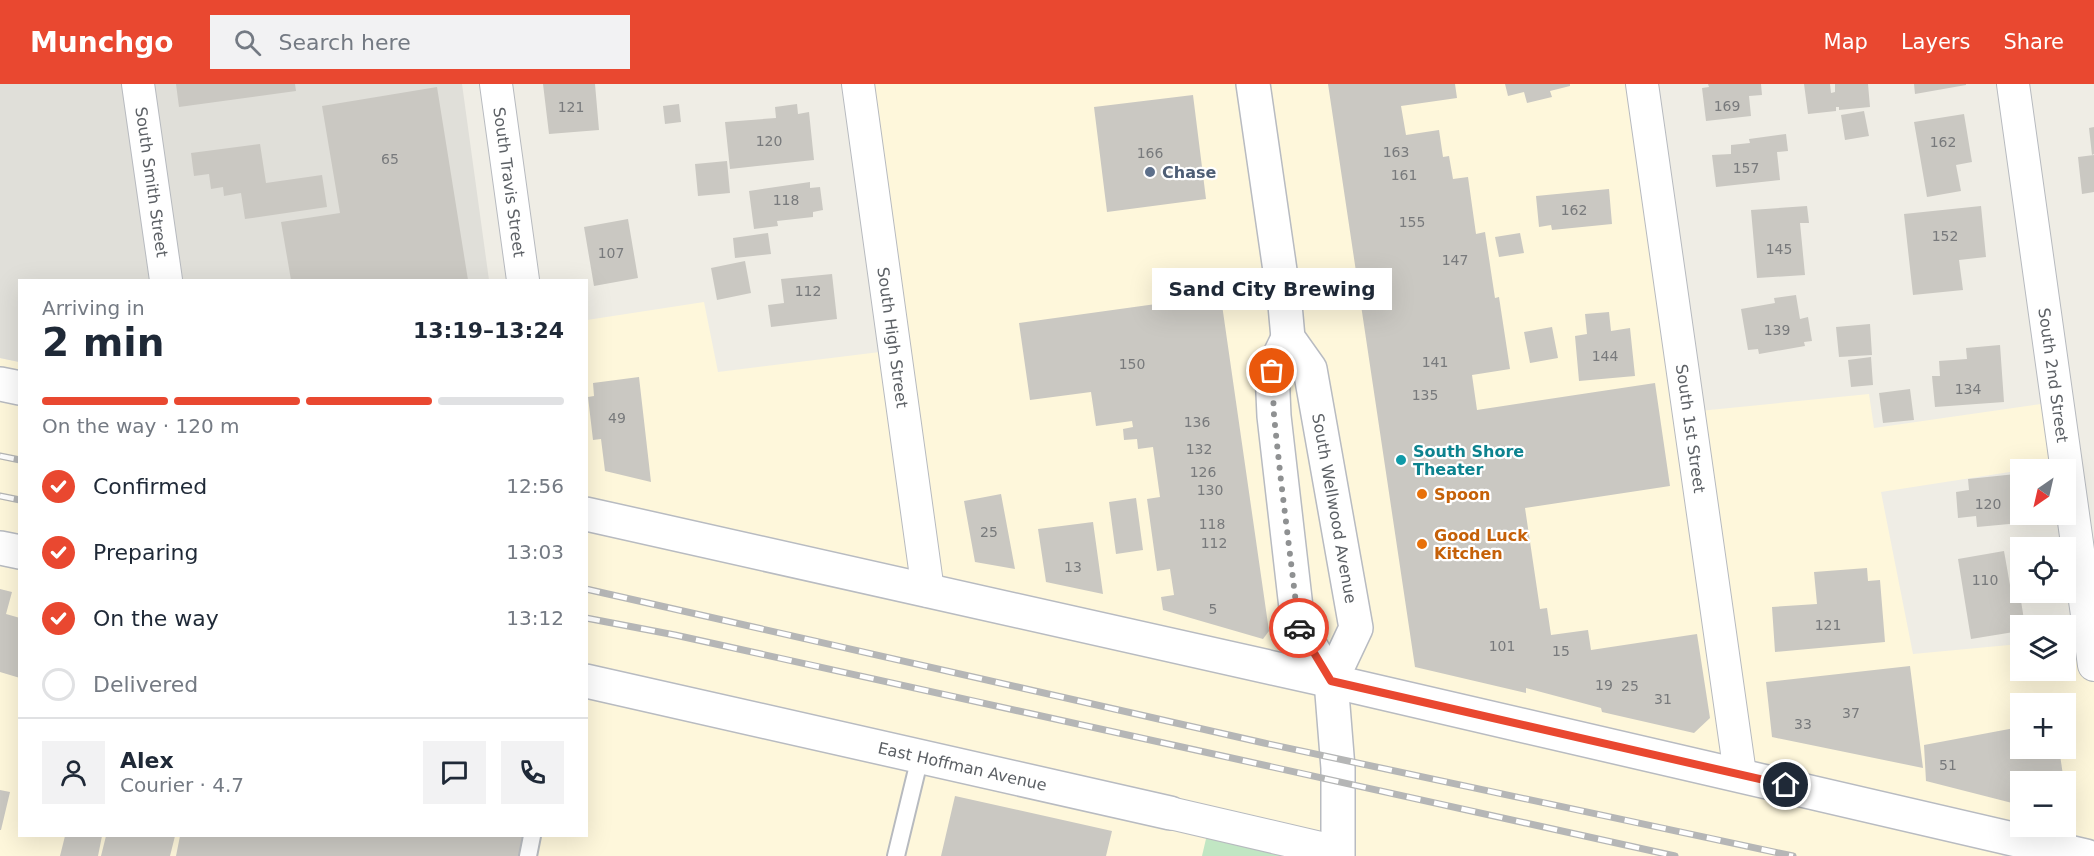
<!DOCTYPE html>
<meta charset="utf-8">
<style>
:root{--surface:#fff;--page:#f2f2f3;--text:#1f2937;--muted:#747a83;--line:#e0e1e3;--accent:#e94830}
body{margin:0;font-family:"DejaVu Sans",sans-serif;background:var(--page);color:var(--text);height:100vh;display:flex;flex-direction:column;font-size:22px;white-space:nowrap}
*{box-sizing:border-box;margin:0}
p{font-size:20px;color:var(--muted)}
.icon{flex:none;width:33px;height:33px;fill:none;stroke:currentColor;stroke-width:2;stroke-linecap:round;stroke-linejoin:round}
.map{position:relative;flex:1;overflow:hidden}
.panel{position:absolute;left:18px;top:195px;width:570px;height:558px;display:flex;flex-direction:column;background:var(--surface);border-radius:0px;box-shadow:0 6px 24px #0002}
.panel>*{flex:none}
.needle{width:39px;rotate:214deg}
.controls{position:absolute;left:2010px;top:375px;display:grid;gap:12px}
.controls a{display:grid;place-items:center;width:66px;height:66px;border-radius:0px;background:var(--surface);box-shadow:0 6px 24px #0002;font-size:30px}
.pin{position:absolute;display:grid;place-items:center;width:51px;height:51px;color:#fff;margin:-26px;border:3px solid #fff;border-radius:50%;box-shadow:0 2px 6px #0007}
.courier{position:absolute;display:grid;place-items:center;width:60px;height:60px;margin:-30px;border:4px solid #e94830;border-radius:50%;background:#fff;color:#222;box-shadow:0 2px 8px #0007}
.bubble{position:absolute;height:42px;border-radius:0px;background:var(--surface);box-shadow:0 6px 24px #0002;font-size:20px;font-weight:700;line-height:42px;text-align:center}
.summary em{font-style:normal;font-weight:700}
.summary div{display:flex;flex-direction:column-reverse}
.summary{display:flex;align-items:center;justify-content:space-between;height:102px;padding:0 24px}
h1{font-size:39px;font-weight:700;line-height:45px}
.bar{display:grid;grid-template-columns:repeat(4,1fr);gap:9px 6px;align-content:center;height:72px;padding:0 24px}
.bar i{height:8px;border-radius:4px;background:var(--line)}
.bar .selected{background:var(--accent)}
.bar p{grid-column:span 4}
.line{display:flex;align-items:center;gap:15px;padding:0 24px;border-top:2px solid var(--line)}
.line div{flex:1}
.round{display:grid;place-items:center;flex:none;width:63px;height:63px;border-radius:0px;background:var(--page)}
ol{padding:0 24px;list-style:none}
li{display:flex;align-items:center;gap:18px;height:66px}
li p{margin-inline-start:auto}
li .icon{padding:6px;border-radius:50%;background:var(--accent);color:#fff;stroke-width:4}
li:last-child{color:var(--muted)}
li i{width:33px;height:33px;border:3px solid var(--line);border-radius:50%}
header{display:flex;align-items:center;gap:36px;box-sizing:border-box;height:84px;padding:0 30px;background:var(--accent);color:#fff}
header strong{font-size:28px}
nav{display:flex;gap:33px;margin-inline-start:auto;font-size:21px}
.search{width:420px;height:54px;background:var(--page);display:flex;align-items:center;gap:15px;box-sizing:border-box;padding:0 21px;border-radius:0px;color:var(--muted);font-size:22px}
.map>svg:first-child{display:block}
</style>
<header>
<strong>Munchgo</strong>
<div class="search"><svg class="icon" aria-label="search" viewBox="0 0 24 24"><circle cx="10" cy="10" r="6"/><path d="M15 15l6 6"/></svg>Search here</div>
<nav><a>Map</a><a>Layers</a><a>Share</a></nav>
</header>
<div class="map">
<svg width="2094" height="772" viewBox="0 0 2094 772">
<rect width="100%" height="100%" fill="#efede5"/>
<path fill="#fef7db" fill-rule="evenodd" d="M850 0H1633L1679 329 1869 310 1874 344 2048 319 2055 381 1881 408 1913 570 2020 560V586H2066V556L2078 554 2094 588V761L2011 741 2002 772H0V274L20 278V752H586L587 236 704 218 718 288 888 267ZM2020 620H2066V664H2020ZM2020 698H2066V742H2020Z"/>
<path fill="#e0dfd9" d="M0 0H462L489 196H20L19 278 0 274Z"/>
<path fill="#c1e6c3" d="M1209 742 1334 772H1202Z"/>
<path fill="#cac8c2" d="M176 0H295L296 7 179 23Z
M543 0H595L599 46 549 50Z
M1328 0H1455L1457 14 1401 22 1406 51 1439 46 1443 73 1449 72 1453 95 1468 93 1476 150 1485 148 1495 214 1499 213 1510 285 1472 291 1477 326 1655 299 1670 402 1525 424 1540 525 1547 524 1551 551 1588 546 1591 566 1697 550 1710 634 1694 649 1602 628 1601 624 1526 604V609L1415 583Z
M1505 0H1570V2L1550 7 1552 13 1527 19 1524 8 1508 12Z
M1708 0H1761L1762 11 1749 12 1751 32 1706 37 1702 4 1709 3Z
M1804 0H1830L1831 9 1835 8V0H1868L1870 23 1839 26V23H1836V27L1808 30Z
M1914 0H1966V1L1915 10Z
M437 3 468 196H291L281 138 340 129 322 22Z
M1193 11 1206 115 1107 128 1094 23Z
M679 20 681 38 665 40 663 22Z
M797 20 798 30 809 28 814 76 730 85 725 38 776 34 775 23Z
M1864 27 1869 52 1845 56 1841 31Z
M1964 30 1972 78 1956 81 1961 107 1927 113 1914 38Z
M2094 43V70L2092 71 2089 44Z
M1786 50 1788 67 1777 68 1780 96 1716 103 1712 71 1731 70V61L1750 59 1749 55Z
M260 60 266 99 322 91 327 123 245 135 241 109 224 112 223 103 211 105 209 90 194 92 191 69Z
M2094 71V108L2082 110 2078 73Z
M727 77 730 109 698 112 695 80Z
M810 98V104L820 103 823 126 813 128V133L777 137 778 142 754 145 749 107Z
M1609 105 1612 140 1552 146 1551 141 1539 143 1536 112Z
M1807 122 1809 139H1800L1805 191 1757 194 1751 126Z
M1981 122 1986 173 1959 176 1963 206 1913 211 1904 130Z
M628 135 638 194 594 202 584 143Z
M768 149 771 170 735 174 733 154Z
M1520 149 1524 169 1499 173 1495 153Z
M745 177 751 209 717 216 711 184Z
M832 190 837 235 771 243 768 221 784 219 781 195Z
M1219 200 1269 547 1263 555 1163 526 1161 513 1174 511 1170 485 1157 487 1147 415 1160 413 1153 363 1138 365 1137 355 1124 356 1123 345 1133 343 1132 337 1096 342 1091 308 1030 316 1019 239 1192 215 1190 204Z
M1796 211 1800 235 1808 233 1812 257 1804 258 1805 262 1759 270 1758 265 1748 266 1741 225 1775 219 1774 214Z
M1609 228 1611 247 1630 244 1635 292 1579 297 1575 252 1587 250 1585 230Z
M1870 240 1872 271 1839 273 1836 243Z
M1552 243 1558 274 1530 279 1524 248Z
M2000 261 2004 318 1935 323 1932 292H1940L1939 277 1967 275 1966 264Z
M1871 273 1873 301 1851 303 1848 276Z
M639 293 651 398 605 387 601 355 593 356 588 313 594 312 593 299Z
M1910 305 1914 336 1883 339 1879 309Z
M2016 390 2020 439 1977 443 1976 432 1958 434 1956 408 1969 406 1968 395Z
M1001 410 1015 485 975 478 964 417Z
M1136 414 1143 466 1116 470 1109 418Z
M1093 438 1103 510 1046 498 1038 445Z
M2004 467 2013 518 2021 517 2025 542H2020V547L1971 555 1958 475Z
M1867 484 1868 497 1880 496 1885 558 1775 568 1772 523 1817 520 1814 488Z
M0 505 12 508 6 530 20 534V594L0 588Z
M1910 582 1923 684 1772 653 1766 598Z
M2020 643V664H2059L2064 698H2020V721L1926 697 1924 661Z
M0 706 10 708 1 746H0Z
M955 712 1112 747 1106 772H941Z
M65 752H102L98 772H60Z
M106 752H175L170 772H101Z
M180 752H527L522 772H176Z"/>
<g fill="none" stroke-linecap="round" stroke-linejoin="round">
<g stroke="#b7babf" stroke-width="20">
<path id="lane" d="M528 772 532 752
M896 772 920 673"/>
</g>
<g stroke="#b7babf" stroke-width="34">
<g id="street">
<path id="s1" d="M138 0 166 196"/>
<path id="s2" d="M496 0 523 196"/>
<path id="s3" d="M858 0 928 507"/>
<path id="s4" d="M1642 0 1740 690"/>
<path id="s5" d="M2013 0 2094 581"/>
<path d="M1170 729 1338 768"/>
</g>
</g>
<g stroke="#b8bbc1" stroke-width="36">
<g id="secondary">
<path id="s6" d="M1253 0 1285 221 1288 254 1310 285 1356 544 1331 597"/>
<path d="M1288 254 1272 287 1274 332 1298 541 1331 597 1338 684V772"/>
<path d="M0 300 20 304"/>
<path d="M586 430 1331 597 2086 772"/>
<path d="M0 464 20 468"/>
<path id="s7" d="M586 597 1170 729"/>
</g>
</g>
<use href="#lane" stroke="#fff" stroke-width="16"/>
<use href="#street" stroke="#fff" stroke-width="32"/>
<use href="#secondary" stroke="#fff" stroke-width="33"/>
<g stroke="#b5b6b6" stroke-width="7">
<path id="rail" d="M0 372 20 376
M0 412 20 416
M586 505 1264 659 1793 772
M586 534 675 551 1675 772"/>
</g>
<use href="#rail" stroke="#fff" stroke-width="4.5" stroke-dasharray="14" stroke-linecap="butt"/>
</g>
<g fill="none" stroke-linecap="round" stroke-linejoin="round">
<path stroke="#8f9192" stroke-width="6" stroke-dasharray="0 10.8" d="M1272 287 1274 332 1281 397 1299 544"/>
<path stroke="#e94830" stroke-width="8" d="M1299 544 1331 597 1786 701"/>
</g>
<circle fill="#5c6f8a" stroke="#fff" stroke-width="2" cx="1150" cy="88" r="6"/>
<circle fill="#0f9aa8" stroke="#fff" stroke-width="2" cx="1401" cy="376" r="6"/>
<g fill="#e8710a" stroke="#fff" stroke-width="2">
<circle cx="1422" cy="410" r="6"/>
<circle cx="1422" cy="460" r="6"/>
</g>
<g text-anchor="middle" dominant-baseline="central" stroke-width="4.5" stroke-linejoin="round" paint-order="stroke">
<g font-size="14" fill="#787a7c">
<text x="1727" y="22">169</text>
<text x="571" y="23">121</text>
<text x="769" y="57">120</text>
<text x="1943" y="58">162</text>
<text x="1396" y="68">163</text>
<text x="1150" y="69">166</text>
<text x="390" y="75">65</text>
<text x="1746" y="84">157</text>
<text x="1404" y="91">161</text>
<text x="786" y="116">118</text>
<text x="1574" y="126">162</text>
<text x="1412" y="138">155</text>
<text x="1945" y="152">152</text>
<text x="1779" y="165">145</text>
<text x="611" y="169">107</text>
<text x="1455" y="176">147</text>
<text x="808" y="207">112</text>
<text x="1777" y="246">139</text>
<text x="1605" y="272">144</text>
<text x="1435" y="278">141</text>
<text x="1132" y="280">150</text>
<text x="1968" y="305">134</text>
<text x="1425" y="311">135</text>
<text x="617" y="334">49</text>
<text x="1197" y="338">136</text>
<text x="1199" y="365">132</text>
<text x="1203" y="388">126</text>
<text x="1210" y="406">130</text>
<text x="1988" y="420">120</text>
<text x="1212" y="440">118</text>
<text x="989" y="448">25</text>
<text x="1214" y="459">112</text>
<text x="1073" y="483">13</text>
<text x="1985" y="496">110</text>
<text x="1213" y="525">5</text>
<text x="1828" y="541">121</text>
<text x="1502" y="562">101</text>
<text x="1561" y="567">15</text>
<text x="1604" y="601">19</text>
<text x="1630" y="602">25</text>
<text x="1663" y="615">31</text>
<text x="1851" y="629">37</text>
<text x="1803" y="640">33</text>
<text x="1948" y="681">51</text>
</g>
<g font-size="16" font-weight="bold" fill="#4e5e75" stroke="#fff" text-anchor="start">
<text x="1162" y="88">Chase</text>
</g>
<g font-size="16" fill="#5c6065" stroke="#fff">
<text stroke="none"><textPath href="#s1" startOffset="99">South Smith Street</textPath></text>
<text stroke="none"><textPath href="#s2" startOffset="99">South Travis Street</textPath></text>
<text stroke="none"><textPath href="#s3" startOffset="256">South High Street</textPath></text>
<text stroke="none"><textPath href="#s5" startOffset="294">South 2nd Street</textPath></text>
<text stroke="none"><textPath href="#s4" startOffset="348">South 1st Street</textPath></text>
<text stroke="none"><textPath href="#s6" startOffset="436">South Wellwood Avenue</textPath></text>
<text stroke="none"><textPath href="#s7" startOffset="386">East Hoffman Avenue</textPath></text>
</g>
<g font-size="16" font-weight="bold" fill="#0d838f" stroke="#fff" text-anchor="start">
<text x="1413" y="367">South Shore<tspan x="1413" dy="18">Theater</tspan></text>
</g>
<g font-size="16" font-weight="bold" fill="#c56008" stroke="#fff" text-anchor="start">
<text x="1434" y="410">Spoon</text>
<text x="1434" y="451">Good Luck<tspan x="1434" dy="18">Kitchen</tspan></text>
</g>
</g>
</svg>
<div class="controls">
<a><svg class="needle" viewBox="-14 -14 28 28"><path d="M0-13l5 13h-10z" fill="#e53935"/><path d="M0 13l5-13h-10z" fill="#747a83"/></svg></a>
<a><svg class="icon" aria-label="locate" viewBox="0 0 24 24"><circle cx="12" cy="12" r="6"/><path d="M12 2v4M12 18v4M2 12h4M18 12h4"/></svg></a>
<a><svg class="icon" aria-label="layers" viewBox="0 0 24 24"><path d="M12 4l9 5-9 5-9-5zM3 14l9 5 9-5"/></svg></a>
<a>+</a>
<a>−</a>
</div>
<div class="pin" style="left:1272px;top:287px;background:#ea580c"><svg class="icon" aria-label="bag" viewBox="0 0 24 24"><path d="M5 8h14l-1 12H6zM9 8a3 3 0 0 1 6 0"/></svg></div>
<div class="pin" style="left:1786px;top:701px;background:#1f2937"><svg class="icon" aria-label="home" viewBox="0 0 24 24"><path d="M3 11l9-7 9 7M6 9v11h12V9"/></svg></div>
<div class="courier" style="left:1299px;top:544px"><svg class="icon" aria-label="car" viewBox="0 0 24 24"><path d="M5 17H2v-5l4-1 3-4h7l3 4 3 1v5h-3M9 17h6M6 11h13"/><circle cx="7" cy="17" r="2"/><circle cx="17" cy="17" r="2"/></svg></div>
<div class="bubble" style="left:1152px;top:184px;width:240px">Sand City Brewing</div>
<section class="panel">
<div class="summary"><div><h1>2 min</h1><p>Arriving in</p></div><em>13:19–13:24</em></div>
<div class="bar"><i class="selected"></i><i class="selected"></i><i class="selected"></i><i></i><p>On the way · 120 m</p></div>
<ol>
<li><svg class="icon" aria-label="check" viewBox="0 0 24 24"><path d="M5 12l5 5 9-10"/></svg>Confirmed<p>12:56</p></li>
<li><svg class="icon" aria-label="check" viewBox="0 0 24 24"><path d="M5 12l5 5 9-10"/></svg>Preparing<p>13:03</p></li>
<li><svg class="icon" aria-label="check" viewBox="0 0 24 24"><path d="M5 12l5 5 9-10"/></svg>On the way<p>13:12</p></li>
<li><i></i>Delivered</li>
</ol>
<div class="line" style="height:108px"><a class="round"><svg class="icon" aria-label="person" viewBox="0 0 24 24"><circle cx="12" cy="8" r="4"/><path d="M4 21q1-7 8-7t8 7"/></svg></a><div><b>Alex</b><p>Courier · 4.7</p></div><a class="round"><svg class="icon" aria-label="chat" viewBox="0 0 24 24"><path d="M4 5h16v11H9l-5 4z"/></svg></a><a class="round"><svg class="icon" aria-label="phone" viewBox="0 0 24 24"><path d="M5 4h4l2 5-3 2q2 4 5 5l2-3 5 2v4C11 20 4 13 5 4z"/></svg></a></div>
</section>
</div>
